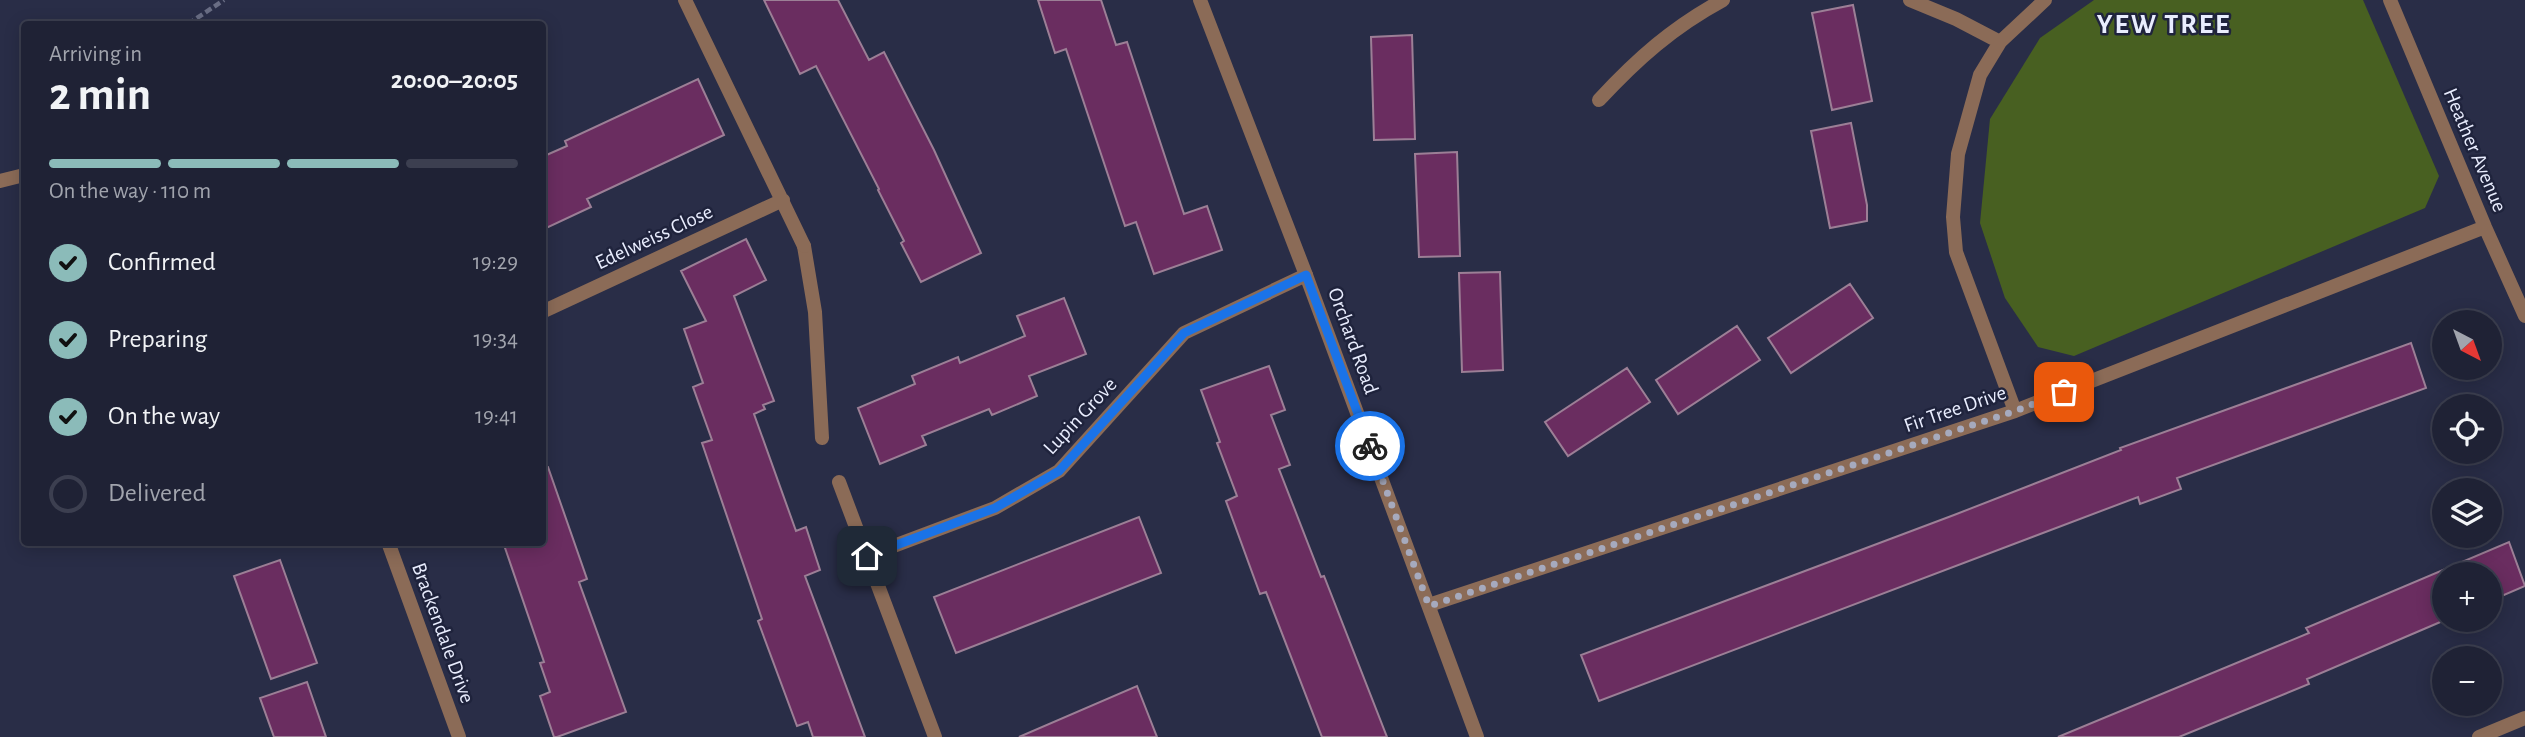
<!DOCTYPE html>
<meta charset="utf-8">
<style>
:root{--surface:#1f2235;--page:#2c2f41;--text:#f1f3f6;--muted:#a1a4ad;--line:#3c3f50;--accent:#8bbbb9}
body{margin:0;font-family:"Alegreya Sans",sans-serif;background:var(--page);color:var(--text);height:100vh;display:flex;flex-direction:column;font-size:26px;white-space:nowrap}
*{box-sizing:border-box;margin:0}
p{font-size:23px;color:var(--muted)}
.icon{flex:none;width:38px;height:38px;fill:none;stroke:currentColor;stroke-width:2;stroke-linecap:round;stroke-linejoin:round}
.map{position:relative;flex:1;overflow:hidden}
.side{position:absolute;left:21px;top:21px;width:525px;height:525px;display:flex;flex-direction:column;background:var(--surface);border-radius:7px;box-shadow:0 4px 18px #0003,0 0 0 2px var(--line)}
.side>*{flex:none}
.needle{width:46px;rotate:139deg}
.fabs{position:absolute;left:2432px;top:310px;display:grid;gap:14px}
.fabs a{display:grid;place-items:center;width:70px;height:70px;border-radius:50%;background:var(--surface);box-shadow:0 4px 18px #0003,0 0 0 2px var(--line);font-size:35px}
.pin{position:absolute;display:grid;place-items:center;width:60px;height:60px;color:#fff;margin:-30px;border-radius:14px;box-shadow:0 4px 10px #0006}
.courier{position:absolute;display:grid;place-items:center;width:70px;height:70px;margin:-35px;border:5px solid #1a73e8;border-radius:50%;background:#fff;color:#222;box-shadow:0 2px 9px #0007}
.head em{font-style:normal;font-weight:700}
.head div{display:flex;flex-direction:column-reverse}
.head{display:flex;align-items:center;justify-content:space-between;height:119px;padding:0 28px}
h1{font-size:46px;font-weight:700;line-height:52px}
.bar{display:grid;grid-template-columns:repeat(4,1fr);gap:10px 7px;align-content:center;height:84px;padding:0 28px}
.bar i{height:9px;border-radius:5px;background:var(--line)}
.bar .on{background:var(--accent)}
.bar p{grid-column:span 4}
ol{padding:0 28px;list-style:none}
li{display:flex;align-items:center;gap:21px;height:77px}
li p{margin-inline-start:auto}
li .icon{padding:7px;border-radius:50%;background:var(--accent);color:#111;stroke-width:4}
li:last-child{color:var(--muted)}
li i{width:38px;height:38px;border:4px solid var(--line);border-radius:50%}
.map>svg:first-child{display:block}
</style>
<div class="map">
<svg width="2525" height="737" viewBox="0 0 2525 737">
<rect width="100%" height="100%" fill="#292d47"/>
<path fill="#486021" d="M2094 0H2363L2439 176 2425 208 2074 356 2038 347 2005 298 1980 223 1990 119 2040 38Z"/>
<path fill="#6a2d60" stroke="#9c7f96" stroke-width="2" d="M764 0H838L869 60 884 52 934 150 981 253 921 282 901 243 904 241 878 190 879 189 816 66 800 74Z
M1038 0H1101L1116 45 1127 42 1184 214 1207 206 1222 250 1154 274 1136 222 1125 226 1066 49 1055 53Z
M1853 5 1872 101 1832 110 1812 13Z
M1412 35 1415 139 1374 140 1371 37Z
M698 79 724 135 587 199 591 207 542 230V157L567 146 565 141Z
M1851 123 1867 205V221L1830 228 1811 131Z
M1457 152 1460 256 1419 257 1415 154Z
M746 239 766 280 734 296 774 401 763 405 765 409 754 414 796 531 806 527 820 570 805 576 865 737H813L808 722 797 726 758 621 762 619 702 443 712 440 693 387 703 383 684 329 706 321 681 271Z
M1500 272 1503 370 1462 372 1459 273Z
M1850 284 1873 318 1791 373 1768 338Z
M1064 298 1086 354 1029 376 1037 396 992 415 989 409 922 436 926 445 880 464 858 408 915 384 912 376 958 357 960 363 1025 336 1017 316Z
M1737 326 1760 360 1678 414 1656 380Z
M2411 343 2426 388 2177 478 2181 489 2140 504 2138 497 1599 701 1581 655 1954 515 2121 450 2120 448Z
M1269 366 1285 410 1271 415 1290 465 1279 469 1321 577 1324 576 1387 737H1322L1266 592 1260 594 1226 501 1237 496 1217 443 1220 442 1201 390Z
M1627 368 1650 402 1568 456 1545 422Z
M548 467 587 579 579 582 626 712 557 737H554L540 696 550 692 540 663 544 662 503 542H542V468Z
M1139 517 1161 573 956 653 934 597Z
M2509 542 2525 586 2490 601V574H2445V620L2307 679 2309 684 2179 737H2058L2309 633 2306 628Z
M280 560 317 663 271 679 234 576Z
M307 682 326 737H274L260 698Z
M1137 686 1157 737H1019Z"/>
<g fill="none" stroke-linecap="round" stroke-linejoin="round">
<path stroke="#696d84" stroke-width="4.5" stroke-dasharray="7 3.5" stroke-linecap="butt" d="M188 24 224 0"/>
<path stroke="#8b6b57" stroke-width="14" d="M804 246 815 312 822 438"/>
<path stroke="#8b6b57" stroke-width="14" d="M685 0 804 246
M1910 0 1956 19 2000 42
M2390 0 2485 227 2525 316
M1599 100C1637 59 1673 27 1723 0
M0 181 24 175
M542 312 783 200
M2015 411 1956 252 1953 217 1958 154 1980 75 2000 42 2045 0
M839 482 935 737
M388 542 459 737
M867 556 995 508 1059 471 1184 333 1306 275
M1429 605 2015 411 2485 227"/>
<path stroke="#8b6b57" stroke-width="14" d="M1200 0 1306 275 1477 737
M2479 737 2525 718"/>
</g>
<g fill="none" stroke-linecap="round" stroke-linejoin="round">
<path stroke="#a6aabe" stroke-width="7" stroke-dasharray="0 12.6" d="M1370 446 1429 606 2015 411 2064 392"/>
<path stroke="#1a73e8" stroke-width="9" d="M867 556 995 508 1059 471 1184 333 1306 275 1370 446"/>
</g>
<g text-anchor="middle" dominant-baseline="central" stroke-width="5" stroke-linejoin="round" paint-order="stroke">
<g font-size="21" fill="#e9edfe" stroke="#1f233c">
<text transform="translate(2475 150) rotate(67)">Heather Avenue</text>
<text transform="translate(654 237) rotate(-25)">Edelweiss Close</text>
<text transform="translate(1353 341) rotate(70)">Orchard Road</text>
<text transform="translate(1955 409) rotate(-19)">Fir Tree Drive</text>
<text transform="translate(1080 416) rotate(-47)">Lupin Grove</text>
<text transform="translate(443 633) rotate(70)">Brackendale Drive</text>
</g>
<g font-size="28" font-weight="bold" letter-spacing="2" fill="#e9edfe" stroke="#1f233c">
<text x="2164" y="25">YEW TREE</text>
</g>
</g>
</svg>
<div class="fabs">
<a><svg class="needle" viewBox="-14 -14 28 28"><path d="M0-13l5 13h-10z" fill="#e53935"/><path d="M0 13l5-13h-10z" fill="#a1a4ad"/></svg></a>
<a><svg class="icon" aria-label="locate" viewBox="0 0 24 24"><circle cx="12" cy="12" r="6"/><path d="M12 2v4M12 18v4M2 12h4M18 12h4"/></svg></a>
<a><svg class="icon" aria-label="layers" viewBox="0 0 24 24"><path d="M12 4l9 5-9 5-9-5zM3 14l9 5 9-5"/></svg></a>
<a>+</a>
<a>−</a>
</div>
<div class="pin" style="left:2064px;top:392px;background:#ea580c"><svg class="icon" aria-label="bag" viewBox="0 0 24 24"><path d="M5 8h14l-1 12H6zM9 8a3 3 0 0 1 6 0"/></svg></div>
<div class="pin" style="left:867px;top:556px;background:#1f2937"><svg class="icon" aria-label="home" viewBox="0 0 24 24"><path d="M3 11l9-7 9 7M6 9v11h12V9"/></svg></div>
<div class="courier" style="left:1370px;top:446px"><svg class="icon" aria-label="bike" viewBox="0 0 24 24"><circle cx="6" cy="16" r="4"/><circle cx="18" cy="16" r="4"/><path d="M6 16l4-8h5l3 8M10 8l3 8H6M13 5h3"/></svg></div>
<section class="side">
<div class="head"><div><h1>2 min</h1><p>Arriving in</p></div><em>20:00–20:05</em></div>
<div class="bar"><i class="on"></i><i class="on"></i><i class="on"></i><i></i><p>On the way · 110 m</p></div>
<ol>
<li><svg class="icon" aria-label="check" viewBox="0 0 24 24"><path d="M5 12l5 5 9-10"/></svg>Confirmed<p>19:29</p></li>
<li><svg class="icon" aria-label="check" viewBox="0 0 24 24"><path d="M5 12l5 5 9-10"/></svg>Preparing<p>19:34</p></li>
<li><svg class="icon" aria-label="check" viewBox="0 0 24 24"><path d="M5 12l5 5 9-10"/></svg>On the way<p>19:41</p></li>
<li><i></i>Delivered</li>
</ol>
</section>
</div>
